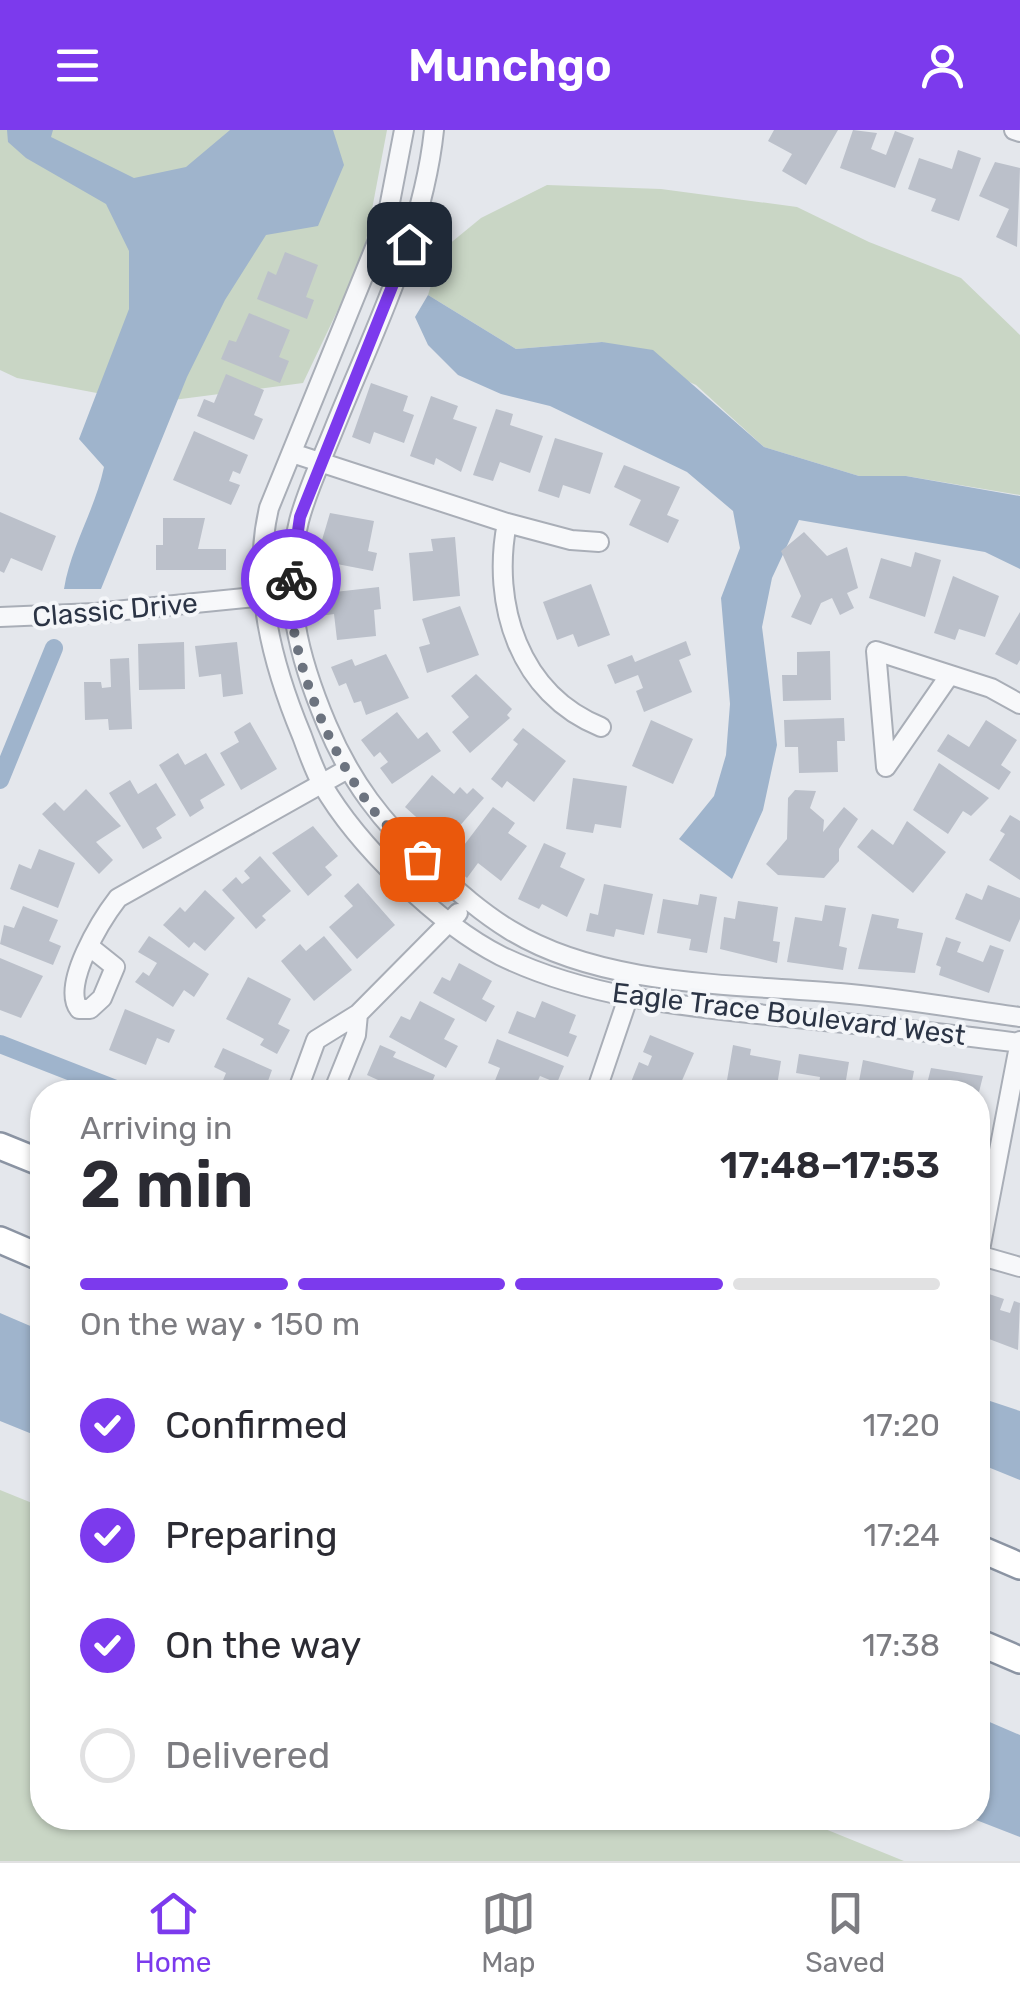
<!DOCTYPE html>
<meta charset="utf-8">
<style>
:root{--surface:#fff;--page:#f7f7f7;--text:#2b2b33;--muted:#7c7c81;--line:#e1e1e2;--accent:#7c3aed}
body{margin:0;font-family:Rubik,sans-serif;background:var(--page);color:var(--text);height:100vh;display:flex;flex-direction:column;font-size:38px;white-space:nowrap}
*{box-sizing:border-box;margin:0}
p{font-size:32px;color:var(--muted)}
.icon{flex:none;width:55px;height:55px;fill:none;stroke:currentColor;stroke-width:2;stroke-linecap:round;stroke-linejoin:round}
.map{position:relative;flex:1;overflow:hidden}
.sheet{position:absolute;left:30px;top:950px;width:960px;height:750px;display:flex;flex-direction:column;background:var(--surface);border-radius:40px;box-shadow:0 2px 8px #0004}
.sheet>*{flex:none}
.pin{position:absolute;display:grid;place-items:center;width:85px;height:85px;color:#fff;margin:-42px;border-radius:20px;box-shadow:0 5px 15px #0006}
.courier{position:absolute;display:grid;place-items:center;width:100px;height:100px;margin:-50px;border:8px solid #7c3aed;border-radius:50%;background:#fff;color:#222;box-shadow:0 2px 12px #0007}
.head em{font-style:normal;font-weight:600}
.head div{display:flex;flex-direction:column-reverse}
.head{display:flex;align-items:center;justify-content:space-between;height:170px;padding:0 50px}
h1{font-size:65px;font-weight:600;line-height:75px}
.bar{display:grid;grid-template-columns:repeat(4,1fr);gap:15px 10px;align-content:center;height:120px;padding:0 50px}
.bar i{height:12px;border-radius:8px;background:var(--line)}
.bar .on{background:var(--accent)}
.bar p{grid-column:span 4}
ol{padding:0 50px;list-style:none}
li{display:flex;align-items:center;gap:30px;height:110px}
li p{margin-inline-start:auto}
li .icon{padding:10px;border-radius:50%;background:var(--accent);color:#fff;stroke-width:4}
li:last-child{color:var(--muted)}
li i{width:55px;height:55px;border:5px solid var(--line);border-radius:50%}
header{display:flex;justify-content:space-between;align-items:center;height:130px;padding:0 50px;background:var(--accent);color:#fff;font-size:45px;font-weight:600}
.menu{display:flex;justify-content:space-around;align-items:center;height:140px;border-top:2px solid var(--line);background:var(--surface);font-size:28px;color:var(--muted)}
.menu a{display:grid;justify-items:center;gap:5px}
.menu .on{color:var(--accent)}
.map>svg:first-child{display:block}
</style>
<header><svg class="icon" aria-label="menu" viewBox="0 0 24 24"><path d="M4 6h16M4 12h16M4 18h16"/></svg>Munchgo<svg class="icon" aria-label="person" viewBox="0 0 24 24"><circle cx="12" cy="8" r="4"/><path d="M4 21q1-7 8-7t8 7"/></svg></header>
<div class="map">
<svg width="1020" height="1731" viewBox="0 0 1020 1731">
<rect width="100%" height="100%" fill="#e4e7ec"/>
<path fill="#c9d6c5" d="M0 0H387L363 127 303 253 150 273 17 248 0 240Z
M547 55 661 59 797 77 869 112 961 148 1020 205V365L906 346H859L764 317 696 255 602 212 516 219 428 165 442 120 481 88Z
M0 1360 42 1377V1688H798L904 1731H0Z"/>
<path fill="#9fb4cc" d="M7 0H53L51 7 134 48 186 37 230 0H333L344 35 318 96 266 105 225 170 187 247 101 459H64C71 416 95 380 104 337L79 309 129 179V121L106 74 26 28 8 12Z
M428 165 516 219 602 212 653 220 764 317 859 346H906L1020 366V439L985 422 799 390 772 448 762 497 777 615 763 680 732 749 679 709 714 666 726 625 730 574 721 468 740 418 733 381 687 342 550 276 501 264 458 245 428 215 415 187Z
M0 1183 42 1201V1308L0 1291Z
M978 1267 1020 1281V1350L978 1333Z
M978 1587 1020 1605V1707L971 1688H978Z"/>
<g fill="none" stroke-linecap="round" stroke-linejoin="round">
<path stroke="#9fb4cc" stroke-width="18" d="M0 650 54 518
M0 914 123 962"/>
</g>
<path fill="#bbc0ca" d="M774 0H838L806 55 782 41 792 24 768 11Z
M853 0 877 3 871 19 886 25 895 1 914 8 895 58 840 38Z
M958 20 981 28 959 91 931 81 936 69 908 59 919 28 952 39Z
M995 32 1020 38 1017 117 996 107 1009 79 979 66Z
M285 122 318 135 306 167 314 170 307 189 257 169 268 141 276 145Z
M249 183 290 200 279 227 289 231 280 253 221 229 229 210 236 212Z
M226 244 264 260 254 285 263 289 254 310 197 286 204 269 214 273Z
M371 253 408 266 403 281 414 285 404 313 374 302 370 314 352 307Z
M431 266 458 276 453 289 477 297 461 342 436 328 434 335 410 326Z
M496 279 513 284 510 295 543 306 530 343 500 332 493 351 473 345Z
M194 301 248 325 240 344 233 341 229 351 240 355 231 375 173 350Z
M555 308 603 323 590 364 563 355 559 368 538 361Z
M624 335 680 357 667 385 679 390 668 413 629 395 641 370 614 357Z
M0 382 56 406 42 441 11 428 4 443 0 441Z
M330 383 374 391 368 421 377 423 373 441 337 434 336 441 314 437Z
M163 388H205L198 419H226V440H156V415H163Z
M804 402 827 426 847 417 858 458 847 463 854 478 840 485 832 468 821 473 811 495 791 487 801 466 781 421Z
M455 407 460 466 413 471 409 423 433 421 431 409Z
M915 422 941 430 925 487 869 468 881 428 911 437Z
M953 446 999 466 985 507 959 499 955 510 934 503Z
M591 454 610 505 578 517 573 504 557 510 543 472Z
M379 457 381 479 374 480 376 506 337 510 334 484 320 486 317 464Z
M460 476 479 525 427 543 419 517 430 514 422 489Z
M1020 482V530L1017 535 995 524Z
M686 511 691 525 679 530 692 562 644 582 636 561 643 558 638 545 615 554 607 535 632 525 635 532Z
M184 512 185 559 139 560 138 514Z
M237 512 243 564 223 567 221 544 199 547 195 516Z
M830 521 831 570 783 571 782 545H797V522Z
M386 524 409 568 366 585 361 571 354 573 346 553 339 556 331 537 352 529 355 536Z
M129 528 132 599 109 600 108 589 85 590 84 552H101L102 558 111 557 110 529Z
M476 544 512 579 507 585 510 588 470 623 452 602 469 587 451 566Z
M397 582 418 609 427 602 441 621 392 654 380 638 388 632 380 622 374 627 361 610Z
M844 588 845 611H837L838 642 799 643 798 617H785L784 590Z
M651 590 693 609 673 654 632 636Z
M986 590 1017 610 1001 635 1011 642 999 660 937 621 948 604 969 617Z
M250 592 277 639 241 660 220 623 239 612 234 602Z
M523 598 566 631 534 672 507 651 502 658 491 649 518 614 513 610Z
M178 623 185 635 206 623 225 655 200 670 204 678 190 687 159 635Z
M939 633 989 668 971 686 963 681 948 704 913 680Z
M432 645 454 664 460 657 467 664 473 658 484 668 444 714 437 709 424 724 410 712 425 695 405 677Z
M573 648 627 656 621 698 595 694 593 703 566 699Z
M130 650 138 664 156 653 176 685 156 698 162 708 143 719 109 663Z
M86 659 121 696 96 712 113 730 99 744 42 684 55 672 64 681Z
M795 660 816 661 810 678 824 690 823 702 844 677 858 689 839 719V731L824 748 778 745 766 734 787 709 788 668Z
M493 677 515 693 508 703 527 716 501 751 478 733 467 748 457 740 462 733 455 727Z
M1010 685 1020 691V750L989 730 1005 704 1000 701Z
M907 691 946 722 913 763 857 717 872 699 893 715Z
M313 696 338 726 325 737 332 745 308 766 272 723Z
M544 713 566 723 560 737 585 749 567 787 542 774 539 779 518 769Z
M39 719 75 733 58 778 10 759 19 734 31 739Z
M260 726 291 761 262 786 266 790 256 799 222 760 236 747 242 754 250 748 244 741Z
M358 753 395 795 357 829 329 797 353 776 344 766Z
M604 754 653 764 644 805 616 799 614 807 586 801 590 783 598 785Z
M988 755 1020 768V789L1010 812 955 789 966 763 982 770Z
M205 760 235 788 205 821 194 812 189 818 163 795 180 777 185 782Z
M700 764 717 767 707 823 689 820 691 809 657 803 663 769 698 775Z
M738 771 778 777 773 811 780 812 777 833 720 819 724 787 735 789Z
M825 775 846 778 839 816 847 818 843 840 787 832 795 787 822 791Z
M23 776 58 790 49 811 61 816 53 835 0 814 4 795 14 798Z
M872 784 899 789 897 798 923 803 915 843 858 839Z
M149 806 209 844 194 867 184 860 173 877 135 852 143 842 149 846 157 833 138 822Z
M324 806 352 840 314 871 281 831 300 814 306 821Z
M946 807 961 812 957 822 983 832 990 815 1004 820 989 863 939 845 941 837 936 835Z
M0 828 43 846 21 888 0 880Z
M459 833 492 851 482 869 495 876 486 892 433 863 442 847 450 851Z
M248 847 291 869 278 894 290 900 277 924 260 915 264 909 226 889Z
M420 871 455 889 444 909 458 916 446 938 389 907 401 886 410 890Z
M542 871 576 885 569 903 577 906 568 927 508 903 517 881 535 888Z
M125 879 175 900 169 913 157 908 146 935 109 920Z
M650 905 694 923 677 962H655L631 952 639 932 648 936 652 926 643 922Z
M497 909 564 936 557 953 540 946 533 962 492 958 500 938 488 933Z
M380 915 396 922 393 927 435 945 428 962H373L378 950 367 945Z
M733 915 751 919 750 925 781 931 776 962H725Z
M223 918 272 940 264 962 219 960 226 943 214 937Z
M799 924 849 932 844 962H818L820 947 796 943Z
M863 930 914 941 910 962H857Z
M931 938 983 946 979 962H925Z
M989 1164 1004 1169 1000 1180 1010 1183 1014 1171 1020 1173 1018 1220 989 1209 986 1218 978 1215V1196Z"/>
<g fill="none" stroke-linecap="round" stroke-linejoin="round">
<g stroke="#a9aeb7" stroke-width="22">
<path id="minor" d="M404 0 387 88 269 378C251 455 272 534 302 606 308 622 314 640 322 654 357 715 438 794 501 826 590 869 690 877 787 887 865 895 943 903 1020 913
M434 0C423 105 373 202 334 299 322 329 307 360 299 391 281 463 299 529 327 595 351 652 382 692 427 734 454 758 479 781 510 800 603 857 735 854 840 863 900 868 960 879 1020 887
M1014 0 1020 2
M292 323 507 393 571 410 599 412
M507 393C491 474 519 564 601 597
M0 487 95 483 275 465
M886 637 876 521 991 558 1020 574
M886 637 949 546
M90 817 115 837 102 868 90 879H79C61 855 101 790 118 768L346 640
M297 962 316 910 358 884 458 783
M333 962 356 905 358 884
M596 962 631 859
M978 1125 1020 1137
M979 1125 1020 911"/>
</g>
<g stroke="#8b94a3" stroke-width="30">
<path id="highway" d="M0 1016 42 1033
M0 1110 42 1128
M978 1418 1020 1436
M978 1512 1020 1530"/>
</g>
<use href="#minor" stroke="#f7f8fa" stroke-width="18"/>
<use href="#highway" stroke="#fff" stroke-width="25"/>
</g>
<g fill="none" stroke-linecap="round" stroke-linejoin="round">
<path stroke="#6c737f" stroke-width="10" stroke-dasharray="0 18" d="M291 449C285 522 332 630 378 686 391 701 408 715 422 729"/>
<path stroke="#7c3aed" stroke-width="12" d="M291 449 300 387 409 114"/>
</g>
<g text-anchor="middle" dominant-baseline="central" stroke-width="8" stroke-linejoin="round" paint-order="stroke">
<g font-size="28" fill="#2b3445" stroke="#f4f6f9">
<text transform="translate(115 480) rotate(-5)">Classic Drive</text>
<text transform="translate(789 884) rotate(7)">Eagle Trace Boulevard West</text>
</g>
</g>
</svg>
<div class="pin" style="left:422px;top:729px;background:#ea580c"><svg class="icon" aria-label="bag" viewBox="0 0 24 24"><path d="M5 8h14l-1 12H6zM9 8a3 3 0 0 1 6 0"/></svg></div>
<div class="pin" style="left:409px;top:114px;background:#1f2937"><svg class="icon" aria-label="home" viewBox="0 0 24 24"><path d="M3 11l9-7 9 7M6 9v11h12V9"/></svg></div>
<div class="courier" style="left:291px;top:449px"><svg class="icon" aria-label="bike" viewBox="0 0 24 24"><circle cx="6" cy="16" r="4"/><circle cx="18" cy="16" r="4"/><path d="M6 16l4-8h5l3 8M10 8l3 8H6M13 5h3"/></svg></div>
<section class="sheet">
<div class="head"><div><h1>2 min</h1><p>Arriving in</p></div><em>17:48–17:53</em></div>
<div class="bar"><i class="on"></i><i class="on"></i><i class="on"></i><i></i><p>On the way · 150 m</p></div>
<ol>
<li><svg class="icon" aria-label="check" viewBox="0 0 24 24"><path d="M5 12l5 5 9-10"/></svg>Confirmed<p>17:20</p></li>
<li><svg class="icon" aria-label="check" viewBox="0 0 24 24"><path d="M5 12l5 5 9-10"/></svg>Preparing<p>17:24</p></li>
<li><svg class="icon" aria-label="check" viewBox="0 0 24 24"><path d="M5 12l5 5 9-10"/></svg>On the way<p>17:38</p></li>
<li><i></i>Delivered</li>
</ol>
</section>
</div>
<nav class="menu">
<a class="on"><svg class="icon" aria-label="home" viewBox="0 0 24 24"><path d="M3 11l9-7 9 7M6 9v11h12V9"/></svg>Home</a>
<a><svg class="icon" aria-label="map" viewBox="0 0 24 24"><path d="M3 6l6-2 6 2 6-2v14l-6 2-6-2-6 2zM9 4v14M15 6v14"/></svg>Map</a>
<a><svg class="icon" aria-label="saved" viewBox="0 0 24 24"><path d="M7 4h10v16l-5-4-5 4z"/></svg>Saved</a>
</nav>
